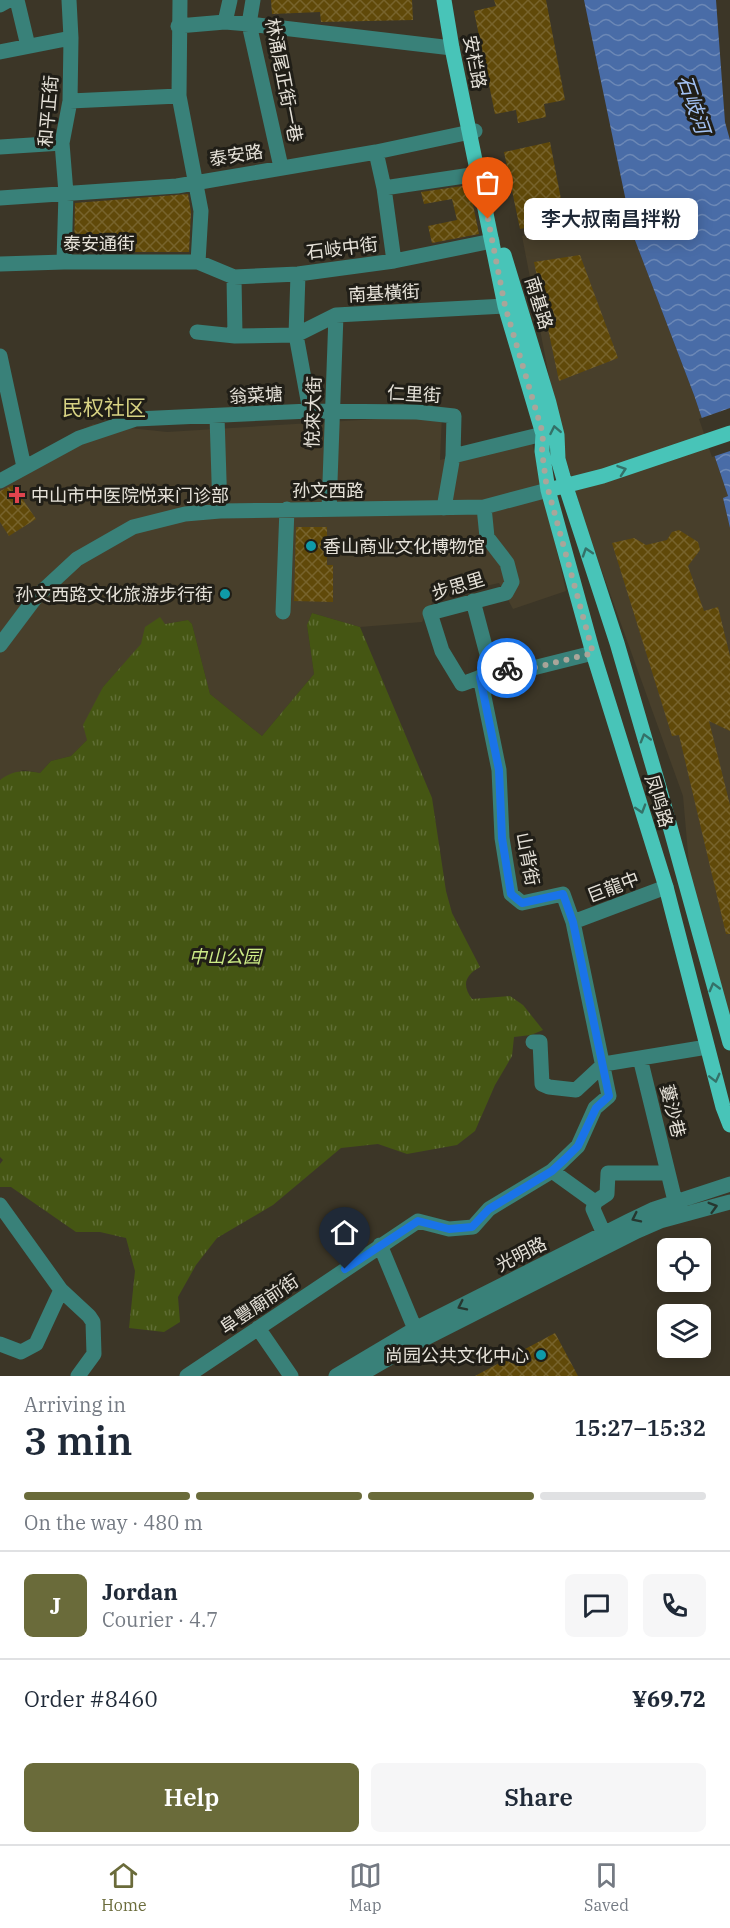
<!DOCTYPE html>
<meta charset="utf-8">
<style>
:root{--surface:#fff;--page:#f6f6f7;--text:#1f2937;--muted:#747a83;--line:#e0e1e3;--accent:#6a6b3a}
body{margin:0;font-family:"IBM Plex Serif","Noto Sans SC",serif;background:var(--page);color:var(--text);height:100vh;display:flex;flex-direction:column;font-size:22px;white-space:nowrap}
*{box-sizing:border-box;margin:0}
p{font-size:20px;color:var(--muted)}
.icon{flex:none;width:33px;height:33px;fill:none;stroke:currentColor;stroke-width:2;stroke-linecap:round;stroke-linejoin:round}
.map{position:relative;height:1376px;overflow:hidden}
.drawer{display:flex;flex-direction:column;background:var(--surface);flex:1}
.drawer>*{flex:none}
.fabs{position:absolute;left:657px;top:1238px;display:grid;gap:12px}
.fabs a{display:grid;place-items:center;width:54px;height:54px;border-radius:9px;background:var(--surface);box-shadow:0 3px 15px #0003;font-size:30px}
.pin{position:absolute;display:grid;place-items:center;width:51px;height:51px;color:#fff;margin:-62px -26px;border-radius:50% 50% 50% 0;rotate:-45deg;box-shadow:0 0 6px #0007}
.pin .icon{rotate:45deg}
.courier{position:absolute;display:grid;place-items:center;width:60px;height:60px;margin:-30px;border:4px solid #1a73e8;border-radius:50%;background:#fff;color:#222;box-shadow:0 2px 8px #0007}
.bubble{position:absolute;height:42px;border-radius:9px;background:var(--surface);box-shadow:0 3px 15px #0003;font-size:20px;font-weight:600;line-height:42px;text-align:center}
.head em{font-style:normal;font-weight:600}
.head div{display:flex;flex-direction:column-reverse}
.head{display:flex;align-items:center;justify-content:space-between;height:102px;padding:0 24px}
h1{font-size:39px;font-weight:600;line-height:45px}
.bar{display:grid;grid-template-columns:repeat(4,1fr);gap:9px 6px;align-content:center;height:72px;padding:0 24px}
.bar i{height:8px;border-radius:4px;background:var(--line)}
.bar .on{background:var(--accent)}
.bar p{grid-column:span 4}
.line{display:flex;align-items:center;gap:15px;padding:0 24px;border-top:2px solid var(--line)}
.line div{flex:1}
.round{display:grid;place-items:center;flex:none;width:63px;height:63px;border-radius:9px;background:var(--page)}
.primary-button{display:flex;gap:12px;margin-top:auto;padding:12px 24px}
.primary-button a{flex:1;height:69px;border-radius:9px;background:var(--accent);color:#fff;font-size:24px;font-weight:600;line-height:69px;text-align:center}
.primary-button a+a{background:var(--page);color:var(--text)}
.tabs{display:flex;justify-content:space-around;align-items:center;height:84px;border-top:2px solid var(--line);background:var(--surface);font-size:16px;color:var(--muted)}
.tabs a{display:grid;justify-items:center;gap:3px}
.tabs .on{color:var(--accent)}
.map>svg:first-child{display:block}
</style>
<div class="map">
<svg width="730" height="1376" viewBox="0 0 730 1376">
<defs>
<pattern id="park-tufts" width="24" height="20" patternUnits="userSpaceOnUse" patternTransform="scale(1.5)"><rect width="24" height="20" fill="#455613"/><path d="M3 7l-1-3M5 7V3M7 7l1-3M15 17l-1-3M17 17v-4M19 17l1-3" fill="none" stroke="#606e35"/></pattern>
<pattern id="water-waves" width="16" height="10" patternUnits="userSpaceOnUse" patternTransform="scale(1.5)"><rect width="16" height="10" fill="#496ca7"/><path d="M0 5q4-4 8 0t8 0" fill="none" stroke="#6c88b6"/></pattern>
<pattern id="building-cross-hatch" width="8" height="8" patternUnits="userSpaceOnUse" patternTransform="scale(1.5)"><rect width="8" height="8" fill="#604909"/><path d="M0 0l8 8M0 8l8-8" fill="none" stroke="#77632c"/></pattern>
</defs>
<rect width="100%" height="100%" fill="#3c3627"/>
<path fill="#483f2b" d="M629 214 633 235 694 395 728 496 723 499 730 528V1022L692 899 683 796 585 524 563 449 522 236Z
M442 415 440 460 531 438 566 591 513 609 499 583 435 597 422 622 360 627 312 613 307 625 314 674 262 736 210 694 192 624 188 620 146 627 142 644 103 687 87 740 71 756 51 761 40 773 23 770 0 780V474L93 424 167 432Z"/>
<path fill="url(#park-tufts)" d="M312 613 360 627 432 798 446 891 452 913 480 967C466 975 461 984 472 999L510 996 523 1005 543 1030 531 1035 514 1037 512 1056 495 1085 475 1131 457 1145 407 1154 378 1144 341 1148 273 1205 217 1238 196 1265 178 1297 180 1322 164 1332 129 1328 135 1271 126 1238 100 1232H76L11 1187H0V1164L3 1160 0 1157V780C13 770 24 770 40 773L51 761 71 756 87 740 83 725 103 687 141 644 145 627 160 617 165 624 188 620 192 624 210 694 262 736 314 674 307 625Z"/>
<path fill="url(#water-waves)" d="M584 0H716L725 122 730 140V528L723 498 728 496 694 395 633 235Z"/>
<path fill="#3c3627" d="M730 408V451L712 457 699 419Z"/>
<path fill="url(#building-cross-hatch)" d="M271 0H412L413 20 321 22 320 12 272 14Z
M494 0H546L565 100 544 104 546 117 518 123 516 110 495 114 474 11 496 6Z
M550 142 565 220 520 229 504 152Z
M469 185 479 234 432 243 428 226 457 220 452 199 424 204 421 192Z
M188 194 191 212 189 252H74L75 203Z
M580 255 618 358 559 381 534 262Z
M13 485 36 519 9 536 0 522V491Z
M296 527H327V565H333V602L294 601Z
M679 530 698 542 700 550 688 566 704 611 718 607 730 656V731L709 721 730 805V934H726L679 735 672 736 612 543 634 538 646 545 667 540 672 532Z
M555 1333 578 1376H475Z"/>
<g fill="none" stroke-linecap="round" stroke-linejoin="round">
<path stroke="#398179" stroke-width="15" d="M17 0 28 46
M180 0 179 96 201 211 198 262
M253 0 249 24 281 167
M0 5 9 0
M225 22 230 0
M178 26 225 22 249 24 452 48
M0 52 71 38
M70 101 179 96
M0 147 62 143
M376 152 384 188 394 261
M384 188 478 174
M0 198 177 186 376 152 475 131
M64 262 66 193 62 143 70 101 71 38 69 0
M0 264 64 262H198L234 277 298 274 394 261 492 241
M298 274 296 335 310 411
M234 277 235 336
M197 332 235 336 296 335 336 315 505 306
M0 356 24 467
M217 416 220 511
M453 456 543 434
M0 481 79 438 136 419 310 411 417 412 454 416 453 456 444 508
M484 507 487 537 507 563 512 582 506 593 430 613 442 651 462 684 505 668 529 669 593 653
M329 509 336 315
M473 601 492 673
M283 612 287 509
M0 645 36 597 77 559 133 527 185 514 220 511 484 507 548 490
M573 922 666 887
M533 1042H540L542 1084 549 1087 576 1090 604 1064 707 1047
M640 1058 675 1201
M552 1171 595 1202
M0 1205 61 1290 89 1316 93 1322 94 1354 78 1376
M604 1234 593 1209 595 1202 607 1194 608 1173H668
M380 1245 415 1329
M258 1328 291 1376
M0 1344 21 1352 36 1344 61 1290
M187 1376 418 1221 449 1229 473 1227 489 1209 552 1171 578 1146 595 1108 609 1096 573 922 563 894 522 903 511 894 502 838 499 770 480 677
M336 1376 415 1329 629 1221 654 1209 730 1184
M358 1376 410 1346 637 1231 660 1221 730 1202"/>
<path stroke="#48c4b8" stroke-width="15" d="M444 0 452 48 505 306 543 434 542 451 548 490 593 653 666 887 723 1107 730 1125
M504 255 549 403 557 435 558 459 566 487 617 643 659 787 730 1043
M556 488 603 476 730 433"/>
</g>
<defs><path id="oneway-chevron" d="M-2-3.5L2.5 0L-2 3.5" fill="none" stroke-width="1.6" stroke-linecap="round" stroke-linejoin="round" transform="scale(1.5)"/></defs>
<g stroke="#347168">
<use href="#oneway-chevron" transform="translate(555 430) rotate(-101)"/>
<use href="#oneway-chevron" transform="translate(622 470) rotate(-19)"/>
<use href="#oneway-chevron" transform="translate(587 552) rotate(-108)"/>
<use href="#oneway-chevron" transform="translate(645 738) rotate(-106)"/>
<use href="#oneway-chevron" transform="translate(641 809) rotate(73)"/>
<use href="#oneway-chevron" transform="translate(714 987) rotate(-105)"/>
<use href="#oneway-chevron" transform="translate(715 1078) rotate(76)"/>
</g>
<g stroke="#263730">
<use href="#oneway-chevron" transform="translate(713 1207) rotate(-16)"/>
<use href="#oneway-chevron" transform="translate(636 1218) rotate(154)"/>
<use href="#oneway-chevron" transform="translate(462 1306) rotate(154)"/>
</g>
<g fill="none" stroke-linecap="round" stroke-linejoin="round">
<path stroke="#aaa59a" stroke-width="6" stroke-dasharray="0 10.8" d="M488 219 505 306 543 434 542 451 546 482 593 653 529 669 507 668"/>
<path stroke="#1a73e8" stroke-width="8" d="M345 1269 418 1221 449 1229 472 1227 489 1209 552 1171 565 1159 578 1146 596 1108 609 1096 573 922 563 894 522 903 511 894 502 838 499 770 480 677 507 668"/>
</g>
<path fill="#e0444e" stroke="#201e17" stroke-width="2" d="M14 486h6v6h6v6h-6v6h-6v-6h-6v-6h6z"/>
<g fill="#0f9aa8" stroke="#201e17" stroke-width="2">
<circle cx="311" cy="546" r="6"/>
<circle cx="225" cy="594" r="6"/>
<circle cx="541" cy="1355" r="6"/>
</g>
<g text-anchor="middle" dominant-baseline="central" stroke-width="6" stroke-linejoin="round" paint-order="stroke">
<g font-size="18" fill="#e5e1d8" stroke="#201e17">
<text transform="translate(475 62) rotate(79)">安栏路</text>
<text transform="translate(284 80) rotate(79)">林涌尾正街一巷</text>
<text transform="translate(48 111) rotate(-85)">和平正街</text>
<text transform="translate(236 155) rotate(-9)">泰安路</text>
<text x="99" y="243">泰安通街</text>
<text transform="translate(342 248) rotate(-7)">石岐中街</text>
<text transform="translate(384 293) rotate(-3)">南基橫街</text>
<text transform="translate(539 303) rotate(73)">南基路</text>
<text transform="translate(414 394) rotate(3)">仁里街</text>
<text transform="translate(256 395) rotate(-3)">翁菜塘</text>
<text transform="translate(313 412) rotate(-88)">悅來大街</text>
<text x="328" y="490">孙文西路</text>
<text transform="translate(458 586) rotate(-17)">步思里</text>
<text transform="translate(659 801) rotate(73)">凤鸣路</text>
<text transform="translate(528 859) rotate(79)">山背街</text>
<text transform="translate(613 887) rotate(-21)">巨龍中</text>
<text transform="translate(673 1111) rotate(76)">蔞沙巷</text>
<text transform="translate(521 1254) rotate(-27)">光明路</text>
<text transform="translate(259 1304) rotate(-34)">阜豐廟前街</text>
</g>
<g font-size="18" fill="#e5e1d8" stroke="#201e17" text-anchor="start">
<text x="31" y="495">中山市中医院悦来门诊部</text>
<text x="323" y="546">香山商业文化博物馆</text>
<text x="213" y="594" text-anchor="end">孙文西路文化旅游步行街</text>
<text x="529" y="1355" text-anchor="end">尚园公共文化中心</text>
</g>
<g font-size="18" font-style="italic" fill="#cdec87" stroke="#201e17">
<text x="225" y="956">中山公园</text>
</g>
<g font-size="20" font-style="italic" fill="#a4c3f5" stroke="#201e17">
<text transform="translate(694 104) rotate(71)">石岐河</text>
</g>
<g font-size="21" fill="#d7d283" stroke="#201e17">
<text x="104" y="407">民权社区</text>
</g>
</g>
</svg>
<div class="fabs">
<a><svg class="icon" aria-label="locate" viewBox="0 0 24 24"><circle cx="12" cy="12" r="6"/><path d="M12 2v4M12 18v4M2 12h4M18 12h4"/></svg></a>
<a><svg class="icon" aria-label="layers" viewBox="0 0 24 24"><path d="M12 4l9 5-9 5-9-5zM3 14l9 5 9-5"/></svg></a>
</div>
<div class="pin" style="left:488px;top:219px;background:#ea580c"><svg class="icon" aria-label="bag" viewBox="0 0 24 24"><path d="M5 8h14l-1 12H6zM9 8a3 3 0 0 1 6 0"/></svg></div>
<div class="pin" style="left:345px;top:1269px;background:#1f2937"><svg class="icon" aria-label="home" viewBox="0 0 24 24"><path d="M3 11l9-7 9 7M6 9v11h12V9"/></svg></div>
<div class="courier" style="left:507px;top:668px"><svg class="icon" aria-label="bike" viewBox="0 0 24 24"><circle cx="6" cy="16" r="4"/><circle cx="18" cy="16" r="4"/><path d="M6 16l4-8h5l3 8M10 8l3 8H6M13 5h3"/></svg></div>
<div class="bubble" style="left:524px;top:198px;width:174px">李大叔南昌拌粉</div>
</div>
<section class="drawer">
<div class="head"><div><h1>3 min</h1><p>Arriving in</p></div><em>15:27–15:32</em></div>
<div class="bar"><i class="on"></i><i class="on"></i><i class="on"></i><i></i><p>On the way · 480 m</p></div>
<div class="line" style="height:108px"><b class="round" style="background:var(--accent);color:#fff">J</b><div><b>Jordan</b><p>Courier · 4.7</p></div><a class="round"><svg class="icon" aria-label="chat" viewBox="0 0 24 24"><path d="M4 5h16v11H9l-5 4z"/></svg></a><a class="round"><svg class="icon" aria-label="phone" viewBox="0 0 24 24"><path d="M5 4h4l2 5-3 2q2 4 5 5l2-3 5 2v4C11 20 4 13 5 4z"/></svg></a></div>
<div class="line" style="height:78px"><div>Order #8460</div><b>¥69.72</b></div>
<div class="primary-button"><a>Help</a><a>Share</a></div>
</section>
<nav class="tabs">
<a class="on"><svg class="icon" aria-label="home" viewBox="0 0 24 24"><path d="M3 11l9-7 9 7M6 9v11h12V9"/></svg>Home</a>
<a><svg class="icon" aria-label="map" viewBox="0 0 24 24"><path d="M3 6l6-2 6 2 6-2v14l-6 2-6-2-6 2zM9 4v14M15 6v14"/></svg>Map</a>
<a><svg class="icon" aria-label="saved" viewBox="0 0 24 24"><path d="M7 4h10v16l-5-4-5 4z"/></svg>Saved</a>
</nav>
